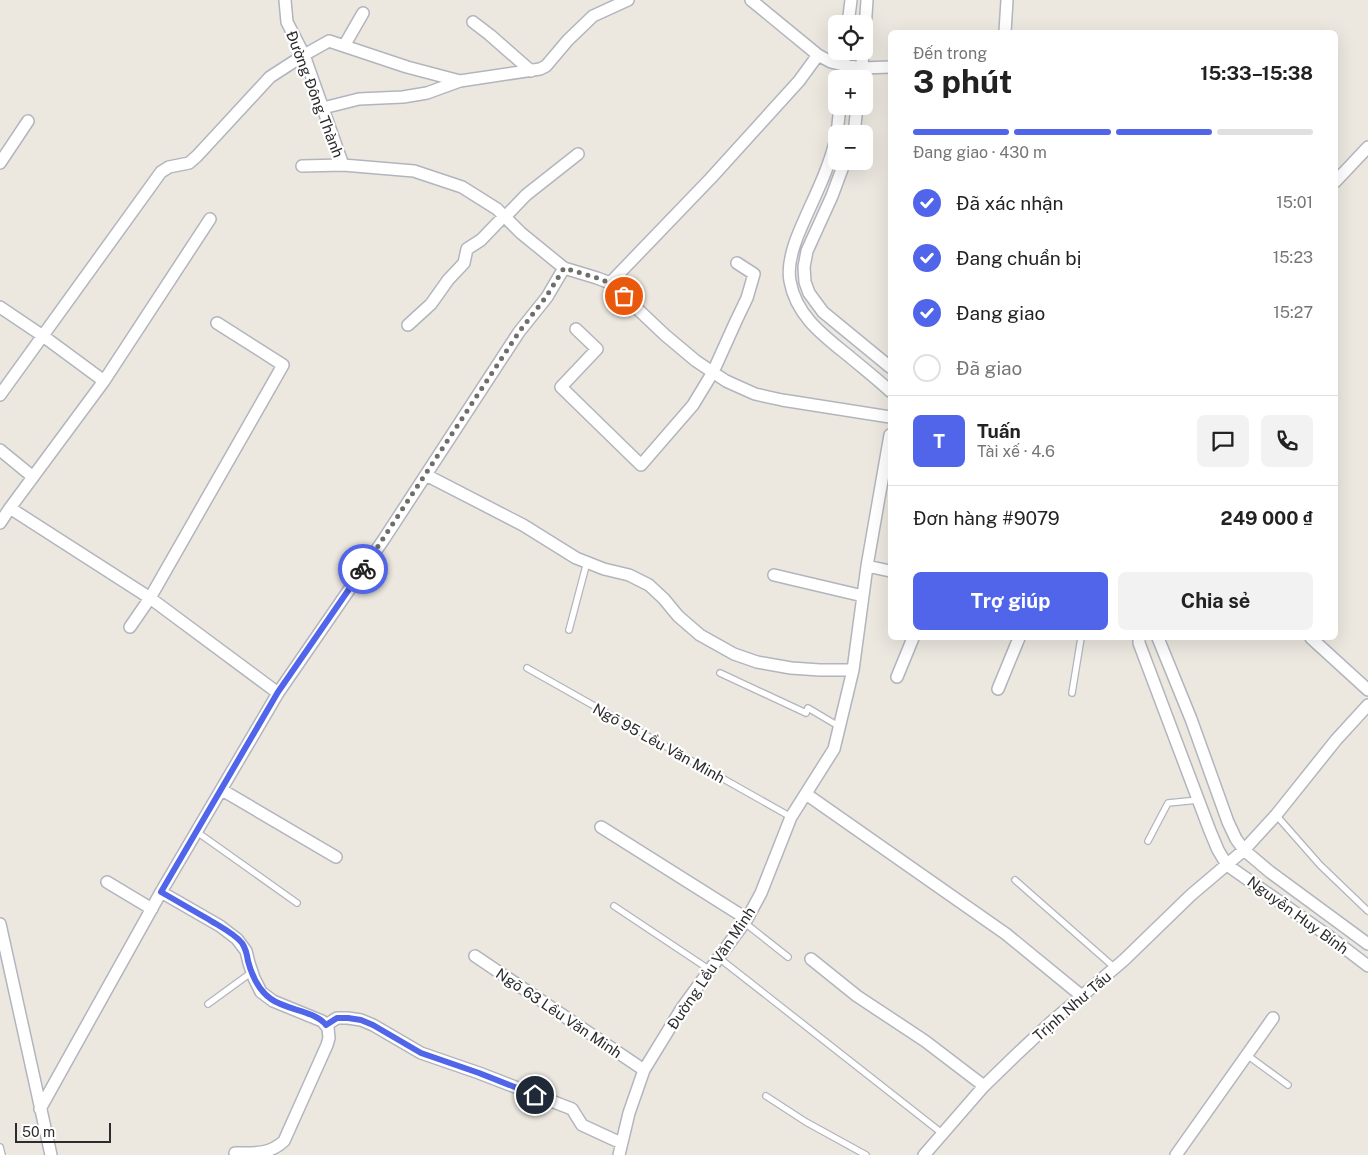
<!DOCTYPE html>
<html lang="vi">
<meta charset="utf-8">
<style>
:root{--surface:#fff;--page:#f2f2f2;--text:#222;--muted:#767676;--line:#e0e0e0;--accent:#5065e9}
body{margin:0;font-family:"Public Sans",sans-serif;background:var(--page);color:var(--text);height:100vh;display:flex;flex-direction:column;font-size:19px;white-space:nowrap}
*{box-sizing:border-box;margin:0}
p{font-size:16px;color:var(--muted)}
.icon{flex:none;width:28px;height:28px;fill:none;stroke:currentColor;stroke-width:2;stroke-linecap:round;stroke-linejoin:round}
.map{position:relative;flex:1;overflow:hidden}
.panel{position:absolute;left:888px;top:30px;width:450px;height:610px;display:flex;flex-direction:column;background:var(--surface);border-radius:8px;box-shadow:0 5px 20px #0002}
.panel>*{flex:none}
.tools{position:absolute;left:828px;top:15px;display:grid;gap:10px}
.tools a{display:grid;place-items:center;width:45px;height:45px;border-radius:8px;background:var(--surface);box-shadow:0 5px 20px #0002;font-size:25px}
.scale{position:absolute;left:15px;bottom:12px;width:96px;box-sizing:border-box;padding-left:5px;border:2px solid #2c2c2c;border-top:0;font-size:14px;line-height:18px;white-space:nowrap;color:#2c2c2c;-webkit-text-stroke:4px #fff;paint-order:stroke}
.pin{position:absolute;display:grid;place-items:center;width:42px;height:42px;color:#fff;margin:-21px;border:2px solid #fff;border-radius:50%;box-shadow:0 1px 5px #0007}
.courier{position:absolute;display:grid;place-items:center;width:50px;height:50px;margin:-25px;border:4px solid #5065e9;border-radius:50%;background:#fff;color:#222;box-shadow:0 1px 6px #0007}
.headline em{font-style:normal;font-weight:700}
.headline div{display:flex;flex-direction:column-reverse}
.headline{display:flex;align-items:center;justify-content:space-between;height:85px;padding:0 25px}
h1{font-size:32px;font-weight:700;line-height:38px}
.bar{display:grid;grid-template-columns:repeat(4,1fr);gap:8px 5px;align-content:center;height:60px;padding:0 25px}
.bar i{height:6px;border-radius:4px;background:var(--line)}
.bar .active{background:var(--accent)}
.bar p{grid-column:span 4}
.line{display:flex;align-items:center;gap:12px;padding:0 25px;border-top:1px solid var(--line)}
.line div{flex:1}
.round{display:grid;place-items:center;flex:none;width:52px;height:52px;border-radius:8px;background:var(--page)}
ol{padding:0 25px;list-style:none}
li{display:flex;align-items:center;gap:15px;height:55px}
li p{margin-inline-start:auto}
li .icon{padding:5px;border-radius:50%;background:var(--accent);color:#fff;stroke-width:4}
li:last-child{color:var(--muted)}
li i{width:28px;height:28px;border:2px solid var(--line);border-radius:50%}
.button{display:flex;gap:10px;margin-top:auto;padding:10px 25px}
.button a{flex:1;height:58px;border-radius:8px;background:var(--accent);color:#fff;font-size:20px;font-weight:700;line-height:58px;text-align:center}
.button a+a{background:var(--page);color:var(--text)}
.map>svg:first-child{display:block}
</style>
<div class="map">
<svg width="1368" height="1155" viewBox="0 0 1368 1155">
<rect width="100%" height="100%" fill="#ece8e0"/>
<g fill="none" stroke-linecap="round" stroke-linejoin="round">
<g stroke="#b3b5be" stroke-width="8">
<path id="lane" d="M569 630 587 562
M527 668 791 817
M720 673 806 713 808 708 840 727
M1072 693 1081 638
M1276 815 1320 865 1368 911
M197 832 297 903
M1148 841 1168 803 1198 800
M1015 880 1115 968
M614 906 710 970
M745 923 788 957
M719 958 943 1134
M208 1004 252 972
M1247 1055 1288 1085
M766 1096 806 1122 866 1155
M0 1147 2 1155"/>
</g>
<g stroke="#b3b5be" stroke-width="14">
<path id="street" d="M285 0 287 22 304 55 343 165 414 171 462 187 497 209 521 233 564 268 597 278 610 283 665 335 696 361 726 381 755 394 782 400 890 417
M751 0 818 55 831 62 843 65 862 68 890 67
M473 22 490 35 531 71
M848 24 851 0
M1005 32 1007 0
M864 45 867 0
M344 46 363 13
M842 79 845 51
M861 79 863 51
M323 108 359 99 403 97 427 93 460 81 540 69 546 66 568 40 593 16 628 0
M837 134 840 106
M854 134 857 106
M836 138C829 170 813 199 800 230 794 244 787 265 790 281 796 316 824 336 850 357 863 368 877 379 890 391
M845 161 832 196 807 251 804 267 805 282 809 293 823 312 890 367
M0 163 28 121
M302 166 343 165
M1335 182 1368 147
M505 217 526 195 578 154
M610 283 711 178 799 81 818 55
M0 307 43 336 104 381
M408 325 431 304 448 280 464 263 467 249 481 240 504 216
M576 329 597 349 561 387 641 465 693 405 713 372 736 321 747 298 754 274 737 263
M0 395 161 172 169 167 189 163 197 156 270 77 304 55 329 41 407 67 460 81
M0 450 33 477
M426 475 523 525 576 558 604 569 629 575 649 585 664 599 678 616 700 635 734 654 757 662 791 668 820 670H853
M10 508 150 598 278 693
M0 523 10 508 104 381 210 219
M867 566 890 571
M774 575 863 596
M130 627 150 598 283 365 217 323
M1139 638V643L1210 831 1218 850 1227 865 1330 937 1368 966
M1158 638 1191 719 1228 822 1236 839 1244 850 1270 872 1368 944
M1311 638 1368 690
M897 677 913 638
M998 689 1019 638
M222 790 336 857
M806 794 1006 934 1083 997
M601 827 747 919
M107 882 152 909
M161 892 220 926 237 939 246 951 249 963 254 978 261 992 273 1001 322 1021 328 1028 329 1038 327 1045 284 1141C269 1155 253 1153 235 1153
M0 924 51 1155
M475 956 644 1070
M811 959 857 996 925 1041 984 1086
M326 1025 337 1018H348L361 1020 373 1025 421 1053 479 1073 572 1109 582 1125 621 1143
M40 1109 161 892 278 693 384 539 519 332 547 297 564 268
M619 1155 629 1113 644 1070 682 1008 747 919 761 893 791 817 834 749 853 670 867 566 890 435
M924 1155 984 1086 1017 1054 1049 1024 1124 960 1191 895 1244 850 1276 815 1336 740 1368 705
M1176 1155 1273 1018"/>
</g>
<use href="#lane" stroke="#fff" stroke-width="5.5"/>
<use href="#street" stroke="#fff" stroke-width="11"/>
</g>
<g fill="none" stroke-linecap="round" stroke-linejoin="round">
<path stroke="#6f6e6b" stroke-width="5" stroke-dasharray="0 9" d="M363 569 519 332 546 297 564 268 597 278 610 283 624 296"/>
<path stroke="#5065e9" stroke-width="6" d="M363 569 278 692 161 892C177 901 192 910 208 919 219 926 234 933 242 943 246 949 247 954 248 961 252 976 258 990 271 999 286 1010 316 1011 326 1025L337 1018H348L361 1020 373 1025 421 1053 479 1073 535 1095"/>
</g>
<g text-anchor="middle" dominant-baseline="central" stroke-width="4.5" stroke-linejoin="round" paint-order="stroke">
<g font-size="15" fill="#2c2c2c" stroke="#fff">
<text transform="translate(315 94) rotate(69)">Đường Đông Thành</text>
<text transform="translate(659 743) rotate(29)">Ngõ 95 Lều Văn Minh</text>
<text transform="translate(1298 915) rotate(36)">Nguyễn Huy Bính</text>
<text transform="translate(711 968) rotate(-56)">Đường Lều Văn Minh</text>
<text transform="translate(1072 1006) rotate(-41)">Trịnh Như Tấu</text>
<text transform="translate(559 1013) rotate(34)">Ngõ 63 Lều Văn Minh</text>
</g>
</g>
</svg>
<div class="tools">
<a><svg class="icon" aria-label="locate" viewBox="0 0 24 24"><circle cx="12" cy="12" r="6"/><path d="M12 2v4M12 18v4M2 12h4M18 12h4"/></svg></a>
<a>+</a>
<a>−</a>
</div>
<div class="scale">50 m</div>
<div class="pin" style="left:624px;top:296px;background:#ea580c"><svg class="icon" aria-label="bag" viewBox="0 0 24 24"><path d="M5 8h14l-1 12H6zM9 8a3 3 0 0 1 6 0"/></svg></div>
<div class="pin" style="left:535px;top:1095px;background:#1f2937"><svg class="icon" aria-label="home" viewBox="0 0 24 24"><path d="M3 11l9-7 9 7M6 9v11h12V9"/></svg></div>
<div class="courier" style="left:363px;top:569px"><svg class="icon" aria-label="bike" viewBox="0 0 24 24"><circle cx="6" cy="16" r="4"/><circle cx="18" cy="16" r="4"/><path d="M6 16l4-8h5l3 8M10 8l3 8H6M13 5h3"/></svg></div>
<section class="panel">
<div class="headline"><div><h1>3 phút</h1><p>Đến trong</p></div><em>15:33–15:38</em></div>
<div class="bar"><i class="active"></i><i class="active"></i><i class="active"></i><i></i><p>Đang giao · 430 m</p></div>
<ol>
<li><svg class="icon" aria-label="check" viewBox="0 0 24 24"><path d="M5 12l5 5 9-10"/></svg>Đã xác nhận<p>15:01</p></li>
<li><svg class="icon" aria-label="check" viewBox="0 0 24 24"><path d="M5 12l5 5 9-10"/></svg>Đang chuẩn bị<p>15:23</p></li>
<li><svg class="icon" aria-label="check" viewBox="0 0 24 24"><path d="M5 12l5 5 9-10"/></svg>Đang giao<p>15:27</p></li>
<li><i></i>Đã giao</li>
</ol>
<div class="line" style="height:90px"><b class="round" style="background:var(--accent);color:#fff">T</b><div><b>Tuấn</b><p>Tài xế · 4.6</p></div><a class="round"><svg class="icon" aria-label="chat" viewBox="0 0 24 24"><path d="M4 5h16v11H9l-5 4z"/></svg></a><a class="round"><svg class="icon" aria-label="phone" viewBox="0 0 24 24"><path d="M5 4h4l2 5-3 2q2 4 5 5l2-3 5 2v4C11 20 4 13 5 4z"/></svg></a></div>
<div class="line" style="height:65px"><div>Đơn hàng #9079</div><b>249 000 ₫</b></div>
<div class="button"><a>Trợ giúp</a><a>Chia sẻ</a></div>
</section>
</div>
